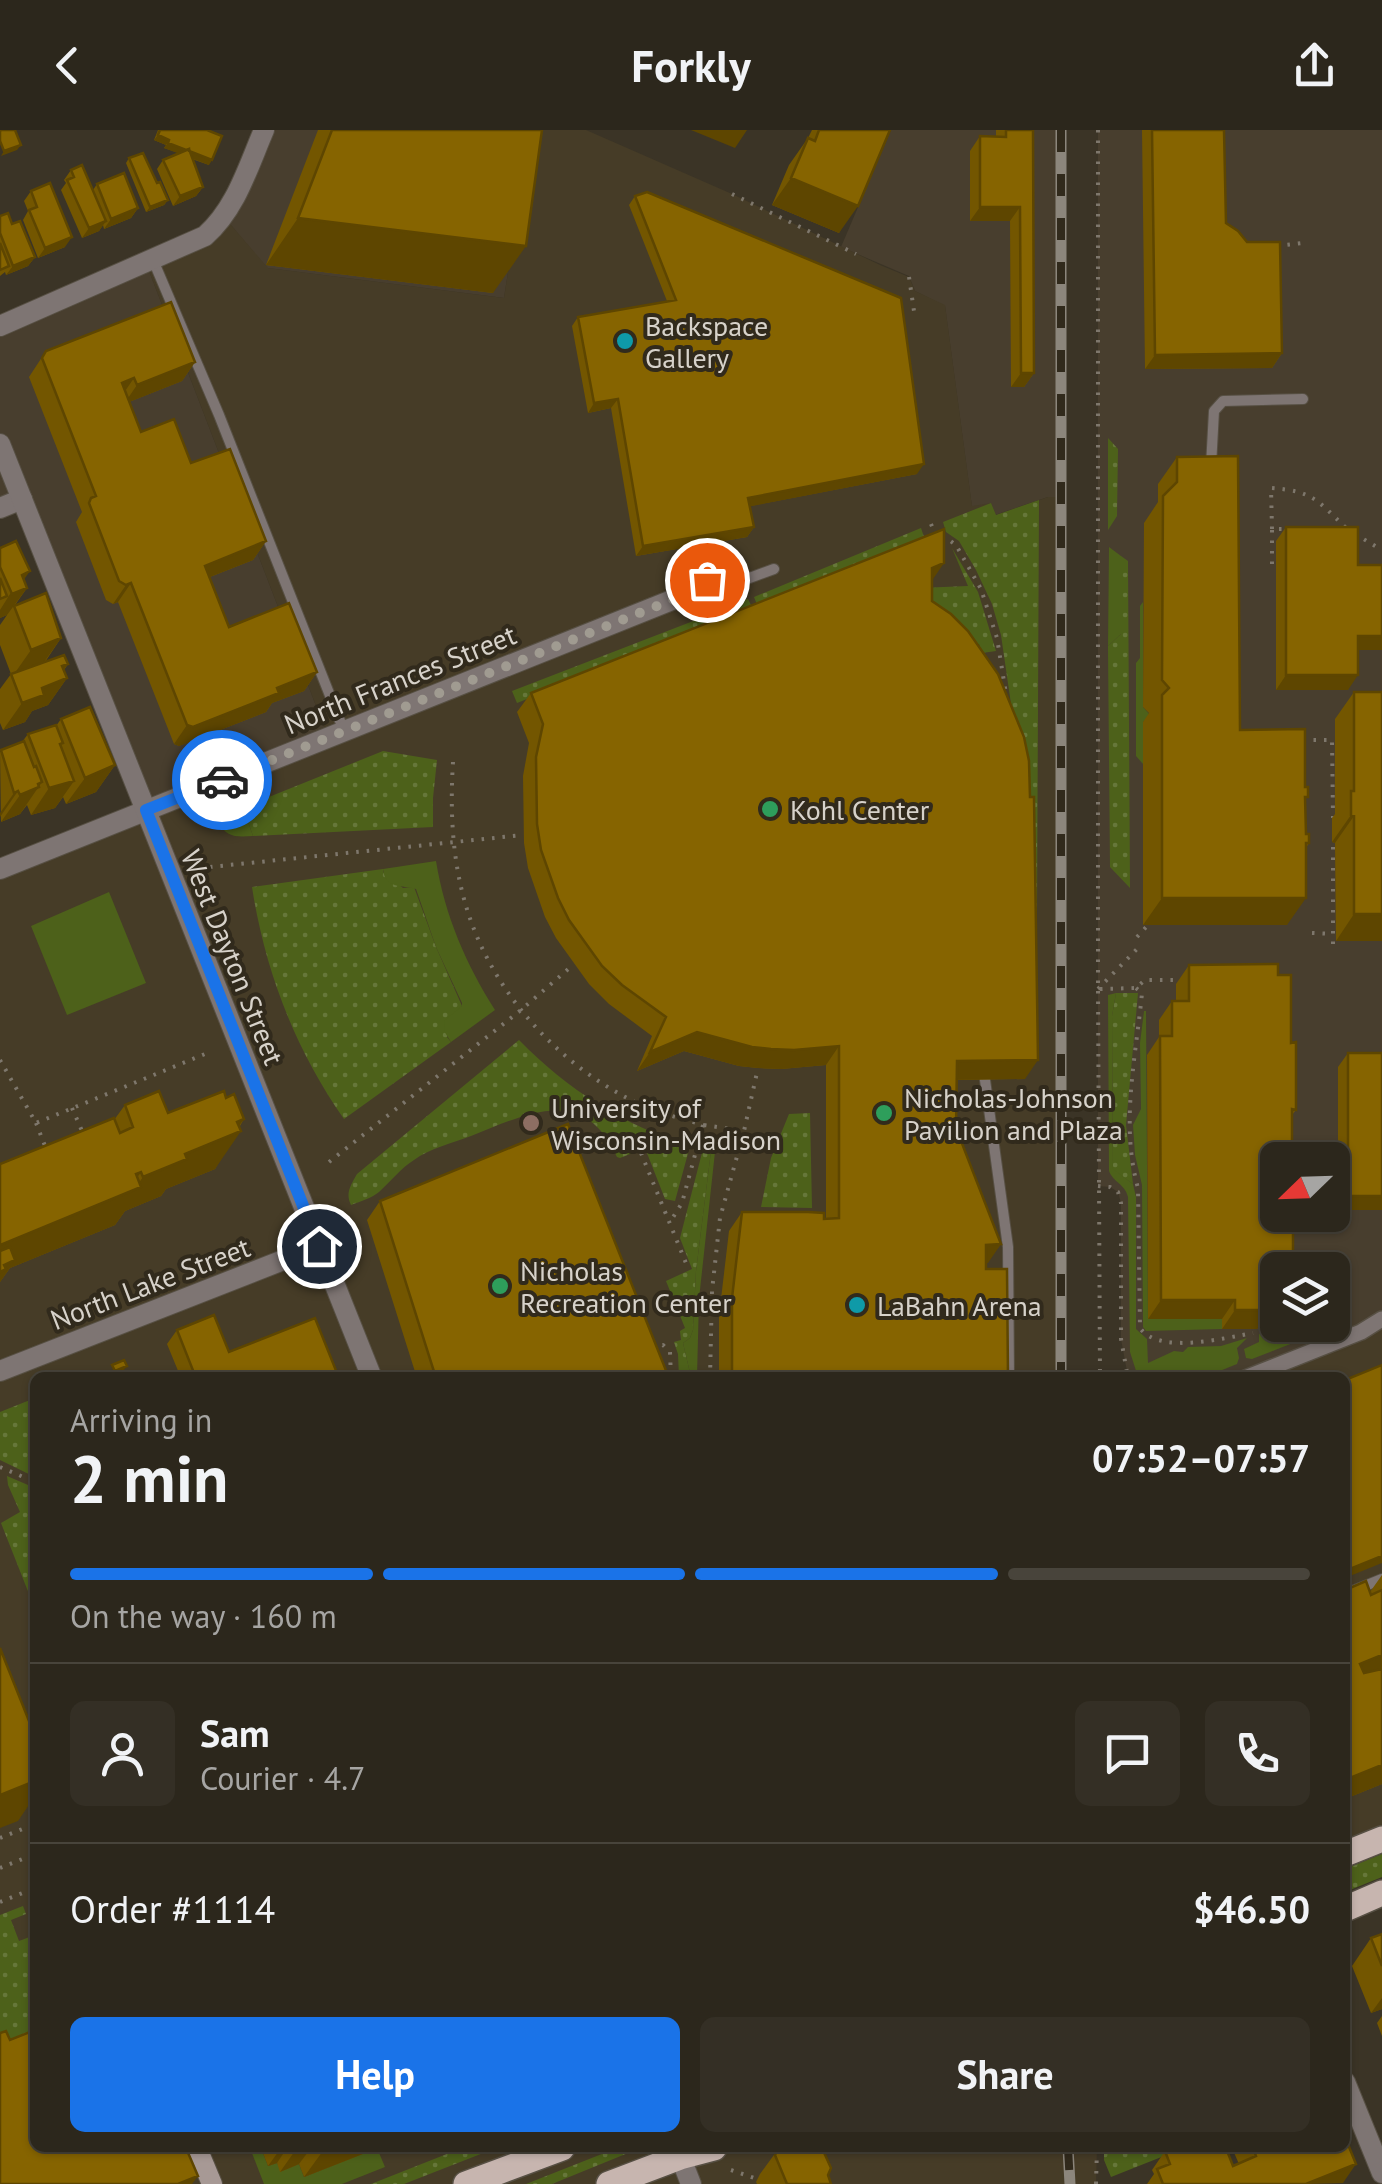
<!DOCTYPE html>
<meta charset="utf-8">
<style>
:root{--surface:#2c271c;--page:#342f25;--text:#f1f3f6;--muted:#a6a5a3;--line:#48443b;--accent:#1a73e8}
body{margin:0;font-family:"PT Sans",sans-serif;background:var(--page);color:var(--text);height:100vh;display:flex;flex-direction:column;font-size:38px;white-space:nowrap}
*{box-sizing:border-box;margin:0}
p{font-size:32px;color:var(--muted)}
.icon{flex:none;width:55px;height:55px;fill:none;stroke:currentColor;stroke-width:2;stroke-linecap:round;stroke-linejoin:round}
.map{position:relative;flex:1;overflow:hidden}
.drawer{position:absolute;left:30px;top:1242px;width:1320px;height:780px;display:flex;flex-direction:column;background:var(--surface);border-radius:15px;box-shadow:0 2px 8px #0004,0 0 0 2px var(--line)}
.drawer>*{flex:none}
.needle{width:65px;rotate:247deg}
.buttons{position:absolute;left:1260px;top:1012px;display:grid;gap:20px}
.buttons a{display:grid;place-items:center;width:90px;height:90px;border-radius:15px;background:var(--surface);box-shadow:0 2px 8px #0004,0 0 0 2px var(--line);font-size:50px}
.pin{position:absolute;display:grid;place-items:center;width:85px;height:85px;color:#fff;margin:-42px;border:5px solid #fff;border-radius:50%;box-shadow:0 2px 10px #0007}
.courier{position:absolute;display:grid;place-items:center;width:100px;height:100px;margin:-50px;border:8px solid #1a73e8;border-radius:50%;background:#fff;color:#222;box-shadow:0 2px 12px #0007}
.headline em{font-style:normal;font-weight:700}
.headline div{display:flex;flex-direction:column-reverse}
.headline{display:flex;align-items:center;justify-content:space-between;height:170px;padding:0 40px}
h1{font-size:65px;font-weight:700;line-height:75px}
.bar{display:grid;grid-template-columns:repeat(4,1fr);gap:15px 10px;align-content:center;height:120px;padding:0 40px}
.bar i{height:12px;border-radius:8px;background:var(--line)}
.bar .selected{background:var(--accent)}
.bar p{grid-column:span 4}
.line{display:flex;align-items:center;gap:25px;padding:0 40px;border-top:2px solid var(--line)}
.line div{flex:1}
.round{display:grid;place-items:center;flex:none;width:105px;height:105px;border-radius:15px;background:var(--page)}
.primary-button{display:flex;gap:20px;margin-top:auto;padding:20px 40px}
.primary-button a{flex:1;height:115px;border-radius:15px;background:var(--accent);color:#fff;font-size:40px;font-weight:700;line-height:115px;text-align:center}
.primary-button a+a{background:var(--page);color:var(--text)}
header{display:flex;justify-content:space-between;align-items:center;height:130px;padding:0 40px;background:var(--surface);font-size:45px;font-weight:700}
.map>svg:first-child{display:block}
</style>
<header><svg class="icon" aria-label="back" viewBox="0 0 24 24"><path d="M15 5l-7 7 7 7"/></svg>Forkly<svg class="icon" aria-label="share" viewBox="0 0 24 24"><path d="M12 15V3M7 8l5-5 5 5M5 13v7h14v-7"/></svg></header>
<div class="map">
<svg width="1382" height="2054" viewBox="0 0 1382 2054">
<defs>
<pattern id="grass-dots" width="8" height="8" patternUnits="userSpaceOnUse" patternTransform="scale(2.5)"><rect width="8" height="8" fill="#4d611a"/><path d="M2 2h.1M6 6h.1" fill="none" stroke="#66773a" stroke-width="1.8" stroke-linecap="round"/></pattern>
</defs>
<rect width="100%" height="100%" fill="#3b3426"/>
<path fill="#483e2e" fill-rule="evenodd" d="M264 0H530L504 168 267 138 224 87Z
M891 0H1061L1060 367H1048L995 385 972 377 945 176 915 161 909 146 841 117Z
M1098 0H1382V1189L1245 1247H1128L1121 1209V1073L1118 1062 1110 1057 1098 1056ZM1278 1030H1332V1085H1278ZM1278 1140H1332V1195H1278Z
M146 133 328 607 146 680 22 370 0 378V196Z"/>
<path fill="#463c27" d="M530 0H586L732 64 880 135 909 147 915 161 945 175 972 376 991 373 996 385 1048 367H1060L1061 1247 35 1248V2018H1097L1096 2054H0V739L328 607 146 133 224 87 268 138 504 168Z
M1382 1189V1709L1345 1724V1248H1245Z"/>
<path fill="url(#grass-dots)" d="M1108 308 1118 319 1117 386 1108 400Z
M1039 370 1037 784 1028 785 1027 684 1001 505 992 474 976 440 959 411 946 402 943 392 991 373 996 385Z
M921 398 925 410 758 477 754 467Z
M952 418 978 462 996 521 982 523 979 514 955 520 919 458 968 456Z
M1121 426 1128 431 1130 758 1110 737 1108 516 1121 504Z
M748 469 753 479 517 573 512 561 714 483 724 475Z
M383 621 437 630 433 668V697L253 706 245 683 249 675Z
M383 739V742L403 758 414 757 436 817 462 876 447 907 451 912 344 989C295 919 265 841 252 757Z
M1116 863H1138L1126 995 1133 1054 1113 1040 1112 886Z
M519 910C568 960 623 995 690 1016L675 1071 665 1069 645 1018 620 1028 617 1027C584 954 529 983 471 1006 453 1013 430 1018 414 1030 401 1038 391 1051 379 1062 372 1068 361 1071 351 1075 345 1063 351 1055 357 1044Z
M810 983 812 1078 761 1077 771 1028 789 984Z
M703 1019 711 1021 696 1141 693 1200 690 1208 683 1213 691 1247H679L678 1224 674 1212 681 1210 680 1201 685 1198 666 1151 692 1139 680 1108Z
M35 1268V1347L0 1330V1282Z
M7 1346 35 1358V1479L1 1393 20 1382 8 1355Z
M1382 1724V1747L1345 1762V1739Z
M23 1776 26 1784 11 1790 19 1811 35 1805V1920L0 1934V1785Z
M462 2018H496L404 2054H371Z
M617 2018H626L628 2023 552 2054H526Z
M1104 2018H1184L1111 2047 1104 2030Z"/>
<path fill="#4d611a" d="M1109 417 1121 426V504L1108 516Z
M1143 472V577L1150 585 1143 592V634L1136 626V533L1140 528V476Z
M249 675 245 683 253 706C237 707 226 708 219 692L221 686Z
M436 731C445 786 466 834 495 880L451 912 444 901 445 890 462 876V873L436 817 416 759C402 755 385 759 383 739Z
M109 762 146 853 67 885 31 796Z
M1116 863 1112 886 1113 1039 1133 1054 1136 1067V1199L1147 1209 1148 1233 1174 1221 1183 1222 1188 1217 1221 1216 1247 1208 1237 1218 1239 1228 1237 1234 1205 1247H1138L1130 1222 1128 1067C1125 1054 1113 1052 1109 1041L1108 865Z
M1144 881H1146L1148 1188 1222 1189V1199L1146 1201 1143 1197 1142 1055 1135 1025 1133 995 1141 979 1140 913Z
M711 1021 715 1022 699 1169 697 1247H691L683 1213 690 1208 693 1200 696 1141Z
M1284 1195H1324L1326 1200 1252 1229 1246 1228 1244 1219 1259 1212V1204Z
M250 2018H261L268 2036 277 2033 281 2041 299 2034 304 2047 377 2018 385 2037 342 2054H264Z"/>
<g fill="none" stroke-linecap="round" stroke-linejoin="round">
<g stroke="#575044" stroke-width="12">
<path id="service" d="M153 130 219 285 344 601
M1211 336 1214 281 1223 271 1303 269
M707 450H744L774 439
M985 950 1008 1117 1009 1248
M1345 1464 1382 1449"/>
</g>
<g stroke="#575044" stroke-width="18">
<path id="pedestrian" d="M1245 1248 1361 1202 1382 1189"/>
</g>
<g stroke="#575044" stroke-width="22">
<path id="minor" d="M0 196 205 106C236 79 248 37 264 0
M0 378 22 369
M0 739 682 466 707 450
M1345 1952 1382 2043"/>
</g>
<g stroke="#575044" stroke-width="22">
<path id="tertiary" d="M0 314 372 1248
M0 1241 319 1116
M677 2018 691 2054"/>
</g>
<g stroke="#575044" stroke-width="22">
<path id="secondary" d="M197 2018 212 2054"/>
</g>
<g stroke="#575044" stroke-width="28">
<path id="primary" d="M1345 1724 1382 1709
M1345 1779 1382 1763
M466 2054 562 2018
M609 2054 680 2027 714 2018"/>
</g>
<path stroke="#7e776c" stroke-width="4" stroke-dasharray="2.5 8" stroke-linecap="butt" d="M1098 0V859L1100 1248
M732 64 856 124
M1277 116 1302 113
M909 147 915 188
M931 394 936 407
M1272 399 1271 358C1313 361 1317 370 1346 398
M1355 404 1382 420
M941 409 949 410 956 415 981 459 997 508 1006 564
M1272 434V399H1287
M1303 610H1332L1333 688
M453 632C450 680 452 729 466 776 491 861 558 935 637 973 658 983 680 988 703 995L682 1073 670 1092
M210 737 523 705
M1312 803 1333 804
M1137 807 1148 795
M1333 814V713
M1136 858 1142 863C1136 927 1120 994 1138 1058L1140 1198C1159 1225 1224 1208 1253 1203
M1098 859 1137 819
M1100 859 1136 858 1145 850H1182
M0 930 36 993 205 924
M72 978 82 1001
M36 993 45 1016
M704 995 744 1001 758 938
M641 1023 688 1138
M329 1032 521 880 573 835
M1098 1056 1110 1057 1118 1062 1121 1073V1209L1128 1248
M652 1216 663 1215 670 1222 671 1248
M710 1248 712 1161 720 1088 744 1001
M0 1337 35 1352
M0 1708 35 1694
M0 1738 35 1724
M0 1772 35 1758
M731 2040 757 2049
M1096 2054 1097 2018"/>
<use href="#service" stroke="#7e7573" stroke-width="10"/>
<use href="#pedestrian" stroke="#7e7573" stroke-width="15"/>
<use href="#minor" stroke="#7e7573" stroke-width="20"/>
<use href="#tertiary" stroke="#7e7573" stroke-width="20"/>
<use href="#secondary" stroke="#a79995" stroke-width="20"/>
<use href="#primary" stroke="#c7b5af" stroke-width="25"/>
<g stroke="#8c867c" stroke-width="11">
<path id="rail" d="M1061 0V1248
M1068 2018 1070 2054"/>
</g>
<use href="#rail" stroke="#312a1c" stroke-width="8" stroke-dasharray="22" stroke-linecap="butt"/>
</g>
<path fill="#735600" d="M158 0H207L209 35 192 29 203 57 196 66 173 76 157 39 163 30 179 23 164 18 166 15 154 10Z
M318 0H542L493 163 266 135Z
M812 0H890L839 103 772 75 789 35 808 8Z
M996 0H1033L1034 243 1024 257H1011L1010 91H970V21L980 6H996Z
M1142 0H1224L1226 93 1282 223 1272 238 1145 239Z
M129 28 157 53 168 70 164 75 146 82 126 33Z
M71 40 93 60 97 54 138 78 131 88 104 99 103 95 99 101 82 108 61 60 66 53 64 50Z
M31 61 65 117 38 128 23 90 28 81 24 71Z
M635 66 917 344 750 376 754 397 747 407 636 426 611 278 588 283 572 196 578 187 667 171 629 75Z
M0 86 12 94 35 127 28 136 6 145 5 142 0 146Z
M46 221 195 232 182 251 129 272 141 302 191 333 266 411 253 430 210 447 229 497 317 542 304 561 272 573 266 582 179 616 174 614 118 472 113 474 106 470 76 392 82 382 29 247Z
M1177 327 1240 600 1305 672 1306 704 1309 713 1306 718 1287 795H1143V592L1149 583 1143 577 1144 393 1158 372V354Z
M1286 397 1358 435H1382V520H1358L1348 560H1276V411Z
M0 418 24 450 27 458 15 475 61 508 45 532 68 534 64 540 67 548 48 575 32 581 25 592 3 600 0 593V559L11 544 0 515V495L7 485 0 488Z
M932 450V471L1025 949 957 950 956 998 1001 1114 986 1133V1139L1008 1248H719V1186L729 1101 742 1082 826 1089V935L781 939 758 938 739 936 684 921 637 941 652 906 609 874 589 854 556 808 545 787 528 738 524 713 523 646 529 613 517 582 531 563Z
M1354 562H1382V811H1336L1335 713 1332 712V688L1335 684V589Z
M61 589 115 635 96 662 66 674 63 667 55 678 31 685 27 675 20 684 1 692 0 622 22 612 28 604 56 596Z
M1189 835 1278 845 1291 913 1296 980 1292 985 1265 1188 1257 1199H1222V1189H1148L1147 925 1159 907V890L1172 871H1176V854Z
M1348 923 1382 1080H1338V937Z
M226 968 244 989 215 1039 166 1059 161 1066 125 1081 115 1095 10 1138 0 1152V1034L114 990 125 975 168 983Z
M380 1071 669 1248H417L367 1090Z
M177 1200 229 1222 339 1248H181L167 1214Z
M1382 1445V1537L1380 1540 1382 1654 1345 1669V1460L1370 1462Z
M1382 1804V1879L1371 1883 1352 1836 1371 1808Z
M1382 1886V1906L1377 1893Z
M261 2018H378L304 2047 299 2034 280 2042 277 2033 268 2036Z
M779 2018 828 2045 831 2054H757L756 2052 760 2044Z
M1232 2018H1345L1343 2053 1147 2054 1154 2044 1152 2040 1165 2021 1233 2036 1239 2034Z"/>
<path fill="#5e4600" d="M691 0H747L735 18Z
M158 5 169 10 166 15 154 10Z
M168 13 212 30 209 35 164 18Z
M21 15 17 20 1 26 4 21Z
M791 48 858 76 839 103 772 75Z
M203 57 196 66 173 76 180 66Z
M168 70 164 75 146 82 150 77Z
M980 77H1020L1010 91H970Z
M138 78 131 88 104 99 111 89Z
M298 88 526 116 493 163 266 135Z
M106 91 99 101 82 108 89 98Z
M72 107 65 117 38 128 45 118Z
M35 127 28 136 6 145 13 136Z
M1282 223 1272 238 1145 239 1155 225Z
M195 232 182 251 124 274 137 255Z
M1021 243H1034L1024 257H1011Z
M134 248 121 267 122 253Z
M618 269 611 278 588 283 594 273Z
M924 334 917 344 742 378 748 368Z
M754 397 747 407 636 426 643 416Z
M266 411 253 430 192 454 205 436Z
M944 433 931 452 932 438Z
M30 441 15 462 27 458 7 485 0 488V480L22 445Z
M131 453 118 472 113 474 126 455Z
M1358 506H1382V520H1348Z
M61 508 42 535 12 547 31 520Z
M68 534 54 553 67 548 48 575 32 581 25 592 3 600 22 573 42 558 62 536Z
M317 542 304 561 272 573 266 582 179 616 174 614 187 595Z
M1286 545H1358L1348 560H1276Z
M115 635 96 662 66 674 85 648Z
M74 651 55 678 31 685 49 658Z
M42 652 20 684 1 692 20 665Z
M18 661 0 687V683L14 663Z
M1351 685 1354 686 1335 713 1332 712Z
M1162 768H1306L1287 795H1143Z
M1354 784H1382V811H1336Z
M697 902 839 916 826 935 781 939 758 938 739 936 684 921 637 941 650 922Z
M1038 930 1025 949 944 950 957 931Z
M244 989 233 1004 241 1001 215 1039 166 1059 161 1066 125 1081 115 1095 10 1138 0 1152V1115L141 1042 126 1064 133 1061 143 1047 185 1024Z
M1348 1066H1382V1080H1338Z
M1001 1114 988 1133H973L986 1115Z
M1270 1169H1278V1188H1265L1257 1199H1222L1235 1180Z
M1161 1170H1235L1222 1189H1148Z
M127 1236 123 1241 111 1246 115 1241Z
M1382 1426V1433L1345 1448V1441Z
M1382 1516V1537L1375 1547 1345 1560 1360 1534Z
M1382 1634V1654L1345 1669V1650Z
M35 1651V1666L18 1691 0 1698V1665Z
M1382 1868V1879L1371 1883Z
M281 2018H287L277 2033 268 2036Z
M297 2018H311L299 2034 280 2042Z
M325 2018H378L304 2047Z
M1356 2034 1343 2053 1306 2054Z
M198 2046 192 2054H178Z"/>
<path fill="#866400" stroke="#5e4600" stroke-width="2.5" d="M2 0H15L21 15 4 21 0 11V1Z
M160 0H207L222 6 212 30 189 21V19L186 20 168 13 169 10 158 5Z
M332 0H542L526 116 298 88Z
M819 0H890L858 76 791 48 808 8 815 11Z
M1006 0H1033L1034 243H1021L1020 77H980V6L1006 7Z
M1152 0H1224L1226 93 1238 101 1247 112H1280L1282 223 1155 225Z
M189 19 203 57 180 66 163 30Z
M143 23 157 53 160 52 168 70 150 77 129 28Z
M82 35 106 91 89 98 67 50 74 47 71 40Z
M124 43 138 78 111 89 97 54Z
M50 53 72 107 45 118 29 80 37 77 31 61Z
M647 62 901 168 924 334 748 368 754 397 643 416 618 269 594 273 578 187 676 170 635 66Z
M8 83 12 94 20 91 35 127 13 136 0 103V86Z
M0 113 9 136 0 140Z
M171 172 195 232 137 255 134 248 122 253 141 302 174 289 191 333 230 319 266 411 205 436 229 497 289 473 317 542 277 558 279 563 193 597 187 595 131 453 126 455 119 451 89 373 91 368 96 366 42 228 46 221Z
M1238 326 1240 600 1305 599V657H1308V667H1305L1306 704H1309V713H1306V768H1162V565L1169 558 1162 550 1163 366 1177 352V327Z
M1286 397H1358V435H1382V506H1358V545H1286Z
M944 399V433L932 438V471L951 484 968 501 998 544 1024 607 1029 631 1030 667H1034L1038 930 957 931 956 998 1001 1114 986 1115V1139H1007L1008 1248H732V1168L742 1082H808L824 1083V1089L839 1088V916L794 920 771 919 752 917 697 902 650 922 666 887 622 855 602 836 569 790 558 768 541 720 537 694 536 627 543 594 531 563Z
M16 411 30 441 22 445 27 458 12 464 0 437V418Z
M0 448 7 466 0 469Z
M46 463 61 508 31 520 14 476Z
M64 525 68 534 62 536 67 548 42 558 44 565 22 573 11 544Z
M1354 562H1382V784H1354V686L1351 685V661H1354Z
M90 577 115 635 85 648 61 589Z
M56 595 63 613 60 614 74 651 49 658 28 604Z
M24 611 34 637 36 636 42 652 38 654 39 657 20 665 18 661 14 663 1 620Z
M1278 834V845H1291V913L1296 912V980L1292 979V1030H1278V1085H1293V1140H1278V1169H1270V1180H1235V1170H1161L1160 906H1172V871H1189V835Z
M1348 923H1382V1066H1348Z
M159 961 168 983 224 961 226 968 234 964 244 989 237 992 241 1001 185 1024 187 1029 143 1047 141 1042 136 1044 141 1057 0 1115V1034L114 988 120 1003 133 997 125 975Z
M568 994 669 1248H436L380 1071Z
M10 1117 15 1130 4 1135 6 1139 0 1142V1121Z
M214 1185 229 1222 315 1188 339 1248H196L177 1200Z
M124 1230 127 1236 115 1241 112 1235Z
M1382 1235V1426L1345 1441V1250Z
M1366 1451 1371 1465 1382 1460V1525L1360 1534 1364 1543 1382 1539V1635L1345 1650V1460Z
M0 1518 35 1606V1651L0 1665Z
M1382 1804V1836L1371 1808Z
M35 1900V2018H186L198 2046 178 2054H0V1903L6 1901 10 1910Z
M1345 2007 1356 2034 1306 2054H1163L1157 2039 1170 2034 1165 2021 1173 2018H1226L1233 2036 1256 2026 1253 2018H1345Z
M779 2018H822L831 2038 828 2045 831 2054H787L775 2025Z"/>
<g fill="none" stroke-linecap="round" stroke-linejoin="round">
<path stroke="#a09b91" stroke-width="10" stroke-dasharray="0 18" d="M222 650 682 466 707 450"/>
<path stroke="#1a73e8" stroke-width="12" d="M222 650 146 680 319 1116"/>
</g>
<g fill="#0f9aa8" stroke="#312a1c" stroke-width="4">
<circle cx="625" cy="211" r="10"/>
<circle cx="857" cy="1175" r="10"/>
</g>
<g fill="#2e9e5b" stroke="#312a1c" stroke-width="4">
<circle cx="770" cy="679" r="10"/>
<circle cx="884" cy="983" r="10"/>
<circle cx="500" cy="1156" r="10"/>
</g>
<circle fill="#8d6e63" stroke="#312a1c" stroke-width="4" cx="531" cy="993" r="10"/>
<g text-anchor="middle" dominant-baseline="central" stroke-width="8" stroke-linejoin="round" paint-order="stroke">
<g font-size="28" fill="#d7d2ca" stroke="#312a1c" text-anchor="start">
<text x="645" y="195">Backspace<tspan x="645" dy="32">Gallery</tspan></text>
<text x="790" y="679">Kohl Center</text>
<text x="904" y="967">Nicholas-Johnson<tspan x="904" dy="32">Pavilion and Plaza</tspan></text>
<text x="551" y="977">University of<tspan x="551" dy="32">Wisconsin-Madison</tspan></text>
<text x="520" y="1140">Nicholas<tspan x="520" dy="32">Recreation Center</tspan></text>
<text x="877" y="1175">LaBahn Arena</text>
</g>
<g font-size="28" fill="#d7d2ca" stroke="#312a1c">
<text transform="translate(400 549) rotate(-22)">North Frances Street</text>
<text transform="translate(233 827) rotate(68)">West Dayton Street</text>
<text transform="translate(150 1153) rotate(-21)">North Lake Street</text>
</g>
</g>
</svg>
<div class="buttons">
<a><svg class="needle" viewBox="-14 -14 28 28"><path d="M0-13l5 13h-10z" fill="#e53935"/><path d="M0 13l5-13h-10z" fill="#a6a5a3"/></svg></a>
<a><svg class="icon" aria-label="layers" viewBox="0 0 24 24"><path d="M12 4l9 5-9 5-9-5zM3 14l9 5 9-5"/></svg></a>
</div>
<div class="pin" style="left:707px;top:450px;background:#ea580c"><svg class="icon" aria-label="bag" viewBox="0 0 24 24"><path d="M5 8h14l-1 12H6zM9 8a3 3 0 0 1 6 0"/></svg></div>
<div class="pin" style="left:319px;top:1116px;background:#1f2937"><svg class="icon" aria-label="home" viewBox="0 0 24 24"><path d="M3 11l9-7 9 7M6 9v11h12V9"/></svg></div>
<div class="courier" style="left:222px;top:650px"><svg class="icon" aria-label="car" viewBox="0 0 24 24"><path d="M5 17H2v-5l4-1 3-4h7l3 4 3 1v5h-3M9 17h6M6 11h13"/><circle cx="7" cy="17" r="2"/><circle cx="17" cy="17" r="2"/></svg></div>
<section class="drawer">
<div class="headline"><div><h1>2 min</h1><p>Arriving in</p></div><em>07:52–07:57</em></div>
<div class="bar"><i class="selected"></i><i class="selected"></i><i class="selected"></i><i></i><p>On the way · 160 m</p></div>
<div class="line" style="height:180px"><a class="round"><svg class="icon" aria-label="person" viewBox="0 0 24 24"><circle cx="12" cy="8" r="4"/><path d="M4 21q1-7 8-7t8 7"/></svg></a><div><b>Sam</b><p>Courier · 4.7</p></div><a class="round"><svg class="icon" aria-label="chat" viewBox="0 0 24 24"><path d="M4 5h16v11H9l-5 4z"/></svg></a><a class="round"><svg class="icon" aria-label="phone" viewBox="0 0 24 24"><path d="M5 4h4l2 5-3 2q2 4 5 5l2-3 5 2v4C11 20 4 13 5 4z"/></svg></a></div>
<div class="line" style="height:130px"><div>Order #1114</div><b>$46.50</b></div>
<div class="primary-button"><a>Help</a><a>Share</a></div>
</section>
</div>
